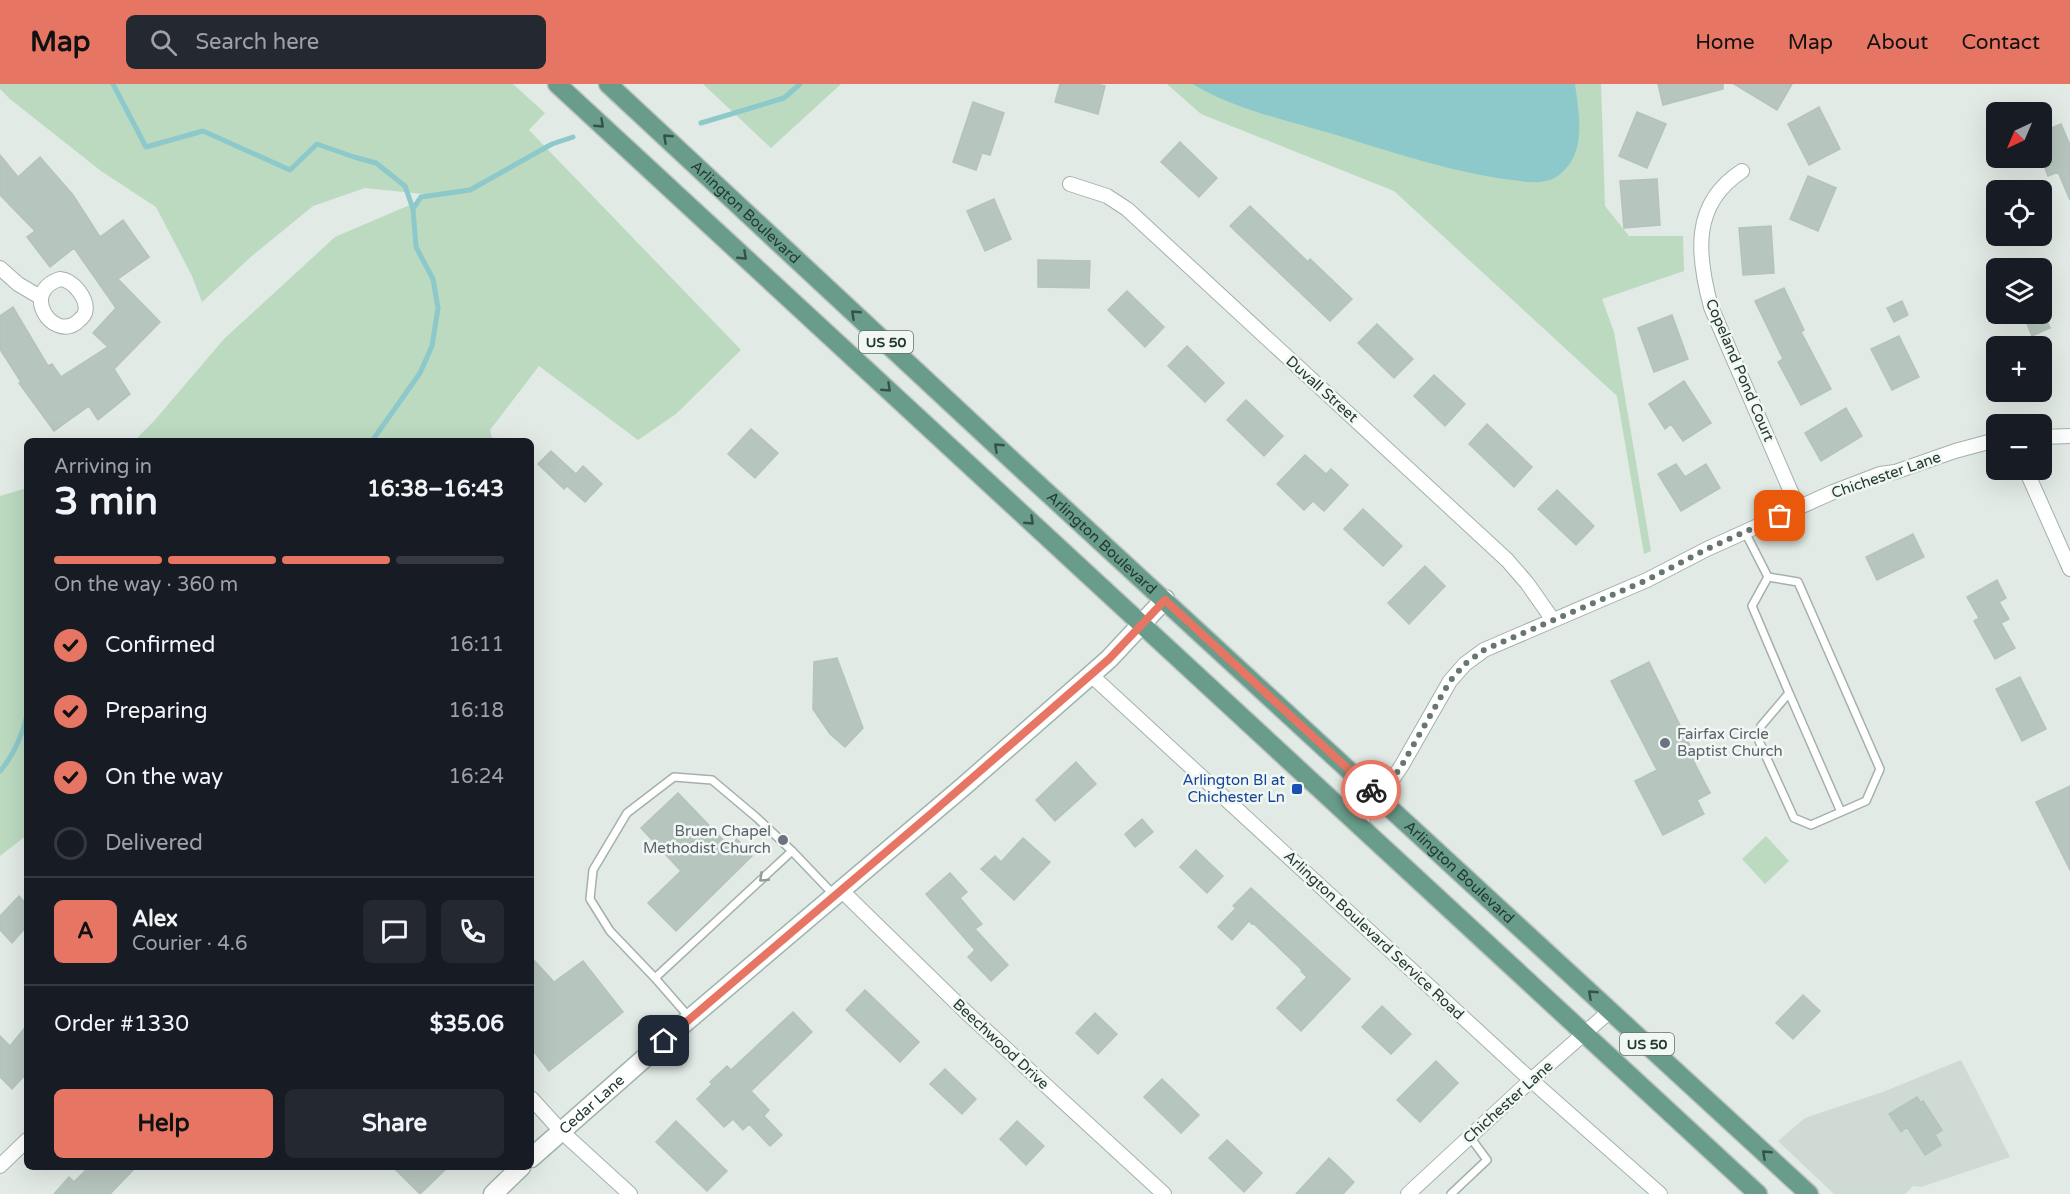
<!DOCTYPE html>
<meta charset="utf-8">
<style>
:root{--surface:#171b24;--page:#242831;--text:#f1f3f6;--muted:#9ea1a6;--line:#363941;--accent:#e77563}
body{margin:0;font-family:"Varela Round",sans-serif;background:var(--page);color:var(--text);height:100vh;display:flex;flex-direction:column;font-size:22px;white-space:nowrap}
*{box-sizing:border-box;margin:0}
p{font-size:20px;color:var(--muted)}
.icon{flex:none;width:33px;height:33px;fill:none;stroke:currentColor;stroke-width:2;stroke-linecap:round;stroke-linejoin:round}
.map{position:relative;flex:1;overflow:hidden}
.details{position:absolute;left:24px;top:354px;width:510px;height:732px;display:flex;flex-direction:column;background:var(--surface);border-radius:9px;box-shadow:0 6px 24px #0002}
.details>*{flex:none}
.needle{width:39px;rotate:224deg}
.buttons{position:absolute;left:1986px;top:18px;display:grid;gap:12px}
.buttons a{display:grid;place-items:center;width:66px;height:66px;border-radius:9px;background:var(--surface);box-shadow:0 6px 24px #0002;font-size:30px}
.pin{position:absolute;display:grid;place-items:center;width:51px;height:51px;color:#fff;margin:-26px;border-radius:12px;box-shadow:0 3px 9px #0006}
.courier{position:absolute;display:grid;place-items:center;width:60px;height:60px;margin:-30px;border:4px solid #e77563;border-radius:50%;background:#fff;color:#222;box-shadow:0 2px 8px #0007}
.headline em{font-style:normal;font-weight:700}
.headline div{display:flex;flex-direction:column-reverse}
.headline{display:flex;align-items:center;justify-content:space-between;height:102px;padding:0 30px}
h1{font-size:39px;font-weight:700;line-height:45px}
.bar{display:grid;grid-template-columns:repeat(4,1fr);gap:9px 6px;align-content:center;height:72px;padding:0 30px}
.bar i{height:8px;border-radius:4px;background:var(--line)}
.bar .on{background:var(--accent)}
.bar p{grid-column:span 4}
.line{display:flex;align-items:center;gap:15px;padding:0 30px;border-top:2px solid var(--line)}
.line div{flex:1}
.round{display:grid;place-items:center;flex:none;width:63px;height:63px;border-radius:9px;background:var(--page)}
ol{padding:0 30px;list-style:none}
li{display:flex;align-items:center;gap:18px;height:66px}
li p{margin-inline-start:auto}
li .icon{padding:6px;border-radius:50%;background:var(--accent);color:#111;stroke-width:4}
li:last-child{color:var(--muted)}
li i{width:33px;height:33px;border:3px solid var(--line);border-radius:50%}
.action{display:flex;gap:12px;margin-top:auto;padding:12px 30px}
.action a{flex:1;height:69px;border-radius:9px;background:var(--accent);color:#111;font-size:24px;font-weight:700;line-height:69px;text-align:center}
.action a+a{background:var(--page);color:var(--text)}
header{display:flex;align-items:center;gap:36px;box-sizing:border-box;height:84px;padding:0 30px;background:var(--accent);color:#111}
header strong{font-size:28px}
nav{display:flex;gap:33px;margin-inline-start:auto;font-size:21px}
.search{width:420px;height:54px;background:var(--page);display:flex;align-items:center;gap:15px;box-sizing:border-box;padding:0 21px;border-radius:9px;color:var(--muted);font-size:22px}
.map>svg:first-child{display:block}
</style>
<header>
<strong>Map</strong>
<div class="search"><svg class="icon" aria-label="search" viewBox="0 0 24 24"><circle cx="10" cy="10" r="6"/><path d="M15 15l6 6"/></svg>Search here</div>
<nav><a>Home</a><a>Map</a><a>About</a><a>Contact</a></nav>
</header>
<div class="map">
<svg width="2070" height="1110" viewBox="0 0 2070 1110">
<rect width="100%" height="100%" fill="#e1eae5"/>
<path fill="#cfdad4" d="M1961 976 2010 1073 1921 1103 1913 1102 1905 1110H1834L1778 1057 1805 1034 1883 1008Z"/>
<path fill="#bbdac0" d="M0 0H513L545 29 529 46 741 266 676 330 638 356 539 282 490 346 493 357H134L154 337 224 255 335 153 433 111 365 104 313 122 253 171 202 218 192 192 156 123 101 87 10 15 0 5Z
M703 0H841L771 64Z
M1167 0H1601L1605 122 1629 152H1683L1684 187 1602 215 1614 248 1651 467 1644 470 1617 312 1394 107 1201 30Z
M27 404V751L0 772V412Z
M1766 752 1789 777 1765 800 1742 775Z"/>
<path fill="#8dc8cb" d="M1193 0H1575C1579 31 1588 72 1556 93 1547 99 1531 99 1521 97 1454 90 1390 67 1326 48 1284 36 1229 23 1193 0Z"/>
<g fill="none" stroke-linecap="round" stroke-linejoin="round">
<path stroke="#8dc8cb" stroke-width="5" d="M113 0 146 63 203 47 290 86 317 60 354 73 376 79 405 102 413 125 416 163 433 195 438 224 432 262 420 289 372 357
M701 39 784 14 800 0
M413 125 421 113 470 106 552 60 573 53
M0 687C14 671 22 652 27 631"/>
</g>
<path fill="#b6c5be" stroke="#b4c3bb" stroke-width="1.5" d="M1060 0H1096L1105 2 1098 30 1055 18Z
M1658 0H1723V5L1663 21Z
M1734 0H1792L1777 26Z
M973 18 1004 29 990 71 982 69 976 86 953 78Z
M1819 23 1840 65 1809 81 1788 40Z
M1637 28 1666 40 1647 84 1619 72Z
M2061 40 2070 61V116L2058 88 2048 92 2042 76V48Z
M1180 58 1217 94 1199 113 1161 78Z
M0 71 18 93 40 73 73 111 100 153 123 136 149 173 118 195 160 238 114 285 130 310 98 336 89 322 54 347 19 299 21 298 0 265V232L13 223 48 282 52 280 61 293 108 263 93 249 116 224 74 164 50 183 27 153 35 147 0 111Z
M1808 92 1836 104 1818 147 1790 135Z
M1657 95 1660 141 1624 144 1620 97Z
M994 115 1011 155 985 167 967 127Z
M1250 122 1308 178 1310 175 1352 215 1330 237 1230 142Z
M1771 142 1774 189 1743 191 1739 144Z
M1038 176 1090 177 1089 204 1038 203Z
M1784 204 1804 246 1801 248 1831 305 1801 321 1778 278 1783 275 1755 217Z
M1127 207 1164 243 1145 263 1108 226Z
M1902 217 1908 231 1894 238 1887 224Z
M2042 227 2050 244 2032 252 2025 235 2042 230Z
M1672 231 1688 275 1654 288 1638 244Z
M1377 240 1413 275 1394 294 1358 259Z
M1899 252 1919 293 1892 306 1871 265Z
M1187 262 1224 299 1205 318 1168 282Z
M1434 291 1465 320 1445 342 1414 312Z
M1684 297 1711 339 1683 357 1671 340 1665 345 1649 320Z
M1246 316 1283 352 1264 372 1227 336Z
M1846 324 1862 352 1821 377 1805 349Z
M1487 340 1532 383 1514 403 1469 360Z
M751 345 778 369 755 394 728 370Z
M551 367 576 390 583 382 602 400 585 418 567 402 564 405 538 380Z
M1305 371 1326 390 1331 385 1348 401 1324 427 1313 417 1304 426 1277 400Z
M1676 380 1685 393 1706 380 1720 404 1681 427 1658 390Z
M1557 406 1594 442 1576 461 1538 425Z
M1363 425 1402 462 1383 482 1344 445Z
M1913 450 1924 473 1877 496 1866 473Z
M1425 482 1445 502 1409 540 1388 519Z
M1997 496 2006 514 1999 518 2009 535 2001 539 2015 564 1995 575 1974 537 1979 534 1967 513Z
M837 574 863 644 845 663 830 650 813 625 814 578Z
M1649 578 1696 674 1693 676 1710 709 1697 716 1704 730 1663 751 1635 697 1657 686 1611 597Z
M2020 593 2046 645 2022 657 1996 605Z
M1076 678 1096 700 1055 737 1036 716Z
M2070 702V786L2036 718Z
M678 709 729 762 737 755 752 772 676 847 648 819 681 787 641 744Z
M1142 735 1153 748 1135 763 1125 750Z
M1023 754 1050 778 1014 816 981 785 995 772 1001 778Z
M1196 766 1223 792 1207 809 1180 783Z
M950 789 967 808 960 814 982 840 975 845 1008 881 991 897 968 873 975 866 926 810Z
M1251 804 1350 895 1301 947 1277 924 1307 893 1301 887 1302 886 1253 839 1252 840 1249 837 1232 856 1218 843 1236 824 1233 822Z
M19 812 27 821V842L12 859 0 846V832Z
M531 873 554 898 583 877 623 928 549 987 531 964Z
M865 906 919 958 900 978 846 926Z
M1803 911 1820 927 1793 955 1776 939Z
M1382 922 1411 950 1391 970 1362 943Z
M793 928 812 948 751 1007 769 1026 764 1032 782 1051 770 1062 749 1040 743 1046 733 1035 724 1043 697 1015 712 1000 710 998 727 982 731 986Z
M1095 929 1117 950 1098 970 1076 949Z
M27 941V989L12 1005 0 993V952L10 962Z
M1436 977 1458 999 1420 1038 1397 1016Z
M945 985 976 1015 962 1030 930 1000Z
M1162 995 1199 1031 1181 1049 1144 1013Z
M1917 1013 1921 1019 1923 1017 1942 1046 1935 1051 1941 1061 1925 1071 1907 1043 1901 1048 1889 1030Z
M676 1037 727 1087 707 1107 656 1058Z
M1017 1037 1044 1062 1026 1081 1000 1055Z
M1227 1056 1262 1089 1244 1108 1209 1074Z
M1329 1074 1354 1098 1343 1110H1296Z
M89 1083H136L110 1110H54L69 1093 74 1098Z
M393 1083H448L420 1110Z"/>
<g fill="none" stroke-linecap="round" stroke-linejoin="round">
<g stroke="#a4b1ab" stroke-width="10">
<path id="lane" d="M1745 448 1768 493 1752 522 1789 609 1761 642 1759 657 1794 734 1811 741 1866 717 1880 685 1798 498 1768 493
M1789 609 1841 728
M655 894 610 847 590 815 593 786 627 729 674 693 712 696 756 733 792 767
M689 933 655 894 792 767 835 812
M1451 1110 1487 1076 1470 1053"/>
</g>
<g stroke="#a4b1ab" stroke-width="16">
<path id="street" d="M1742 87C1691 120 1697 171 1711 223L1798 424
M1070 100 1107 112 1127 125 1507 476 1527 499 1553 536
M0 184 18 200 40 213
M60 195C73 196 89 215 85 229 83 234 79 236 76 239 52 256 20 208 60 195Z
M2042 353 2070 352
M2026 386 2070 485
M1091 591 1531 996 1660 1110
M1357 740 1380 714 1402 681 1450 597 1465 580 1484 566 1647 496 1707 465 1833 408 1880 390 1895 388 1955 367 1996 356
M841 806 967 929 1164 1110
M531 1014 561 1047 630 1110
M0 1082 27 1056
M1408 1110 1531 996 1610 927"/>
</g>
<g stroke="#a1b5ac" stroke-width="21">
<g id="secondary">
<path id="s1" d="M531 1074 681 942 964 702 1109 575 1165 515"/>
<path d="M493 1110 521 1083"/>
</g>
</g>
<g stroke="#bdc4c1" stroke-width="21">
<g id="primary">
<path d="M557 0 1758 1110"/>
<path id="s2" d="M608 0 1015 379 1809 1110"/>
</g>
</g>
<use href="#lane" stroke="#fff" stroke-width="7"/>
<use href="#street" stroke="#fff" stroke-width="14"/>
<use href="#secondary" stroke="#fff" stroke-width="18"/>
<use href="#primary" stroke="#699c8a" stroke-width="18"/>
</g>
<defs><path id="oneway-chevron" d="M-2-3.5L2.5 0L-2 3.5" fill="none" stroke-width="1.6" stroke-linecap="round" stroke-linejoin="round" transform="scale(1.5)"/></defs>
<g stroke="#345247">
<use href="#oneway-chevron" transform="translate(600 40) rotate(43)"/>
<use href="#oneway-chevron" transform="translate(667 54) rotate(-137)"/>
<use href="#oneway-chevron" transform="translate(743 172) rotate(43)"/>
<use href="#oneway-chevron" transform="translate(855 230) rotate(-137)"/>
<use href="#oneway-chevron" transform="translate(887 304) rotate(43)"/>
<use href="#oneway-chevron" transform="translate(998 363) rotate(-137)"/>
<use href="#oneway-chevron" transform="translate(1030 437) rotate(43)"/>
<use href="#oneway-chevron" transform="translate(1592 910) rotate(-137)"/>
<use href="#oneway-chevron" transform="translate(1766 1070) rotate(-137)"/>
</g>
<use stroke="#919c98" href="#oneway-chevron" transform="translate(763 794) rotate(137)"/>
<g fill="none" stroke-linecap="round" stroke-linejoin="round">
<path stroke="#667770" stroke-width="6" stroke-dasharray="0 10.8" d="M1371 706 1380 714 1402 681 1450 597 1465 580 1484 566 1647 496 1707 465 1780 432"/>
<path stroke="#e77563" stroke-width="8" d="M664 957 933 728 1109 575 1165 516 1371 706"/>
</g>
<g fill="#6b7280" stroke="#f1f7f3" stroke-width="2">
<circle cx="1665" cy="659" r="6"/>
<circle cx="783" cy="756" r="6"/>
</g>
<rect fill="#1a4fb4" stroke="#f1f7f3" stroke-width="2" x="1291" y="699" width="12" height="12" rx="3"/>
<g text-anchor="middle" dominant-baseline="central" stroke-width="5" stroke-linejoin="round" paint-order="stroke">
<g fill="#f1f7f3" stroke="#61726b" stroke-width="1.5">
<rect x="859" y="247" width="54" height="22" rx="4.5"/>
<rect x="1620" y="949" width="54" height="22" rx="4.5"/>
</g>
<g font-size="14" font-weight="bold" fill="#233931">
<text x="886" y="258">US 50</text>
<text x="1647" y="960">US 50</text>
</g>
<g font-size="15" fill="#233931" stroke="#f1f7f3">
<text stroke="none"><textPath href="#s2" startOffset="188">Arlington Boulevard</textPath></text>
<text transform="translate(1740 286) rotate(67)">Copeland Pond Court</text>
<text transform="translate(1322 305) rotate(42)">Duvall Street</text>
<text transform="translate(1886 391) rotate(-19)">Chichester Lane</text>
<text stroke="none"><textPath href="#s2" startOffset="674">Arlington Boulevard</textPath></text>
<text stroke="none"><textPath href="#s2" startOffset="1160">Arlington Boulevard</textPath></text>
<text transform="translate(1374 851) rotate(43)">Arlington Boulevard Service Road</text>
<text transform="translate(1001 960) rotate(43)">Beechwood Drive</text>
<text transform="translate(1508 1018) rotate(-42)">Chichester Lane</text>
<text stroke="none"><textPath href="#s1" startOffset="81">Cedar Lane</textPath></text>
</g>
<g font-size="15" fill="#5b616d" stroke="#f1f7f3" text-anchor="start">
<text x="1677" y="650">Fairfax Circle<tspan x="1677" dy="17">Baptist Church</tspan></text>
<text x="771" y="747" text-anchor="end">Bruen Chapel<tspan x="771" dy="17">Methodist Church</tspan></text>
</g>
<g font-size="15" fill="#164399" stroke="#f1f7f3" text-anchor="end">
<text x="1285" y="696">Arlington Bl at<tspan x="1285" dy="17">Chichester Ln</tspan></text>
</g>
</g>
</svg>
<div class="buttons">
<a><svg class="needle" viewBox="-14 -14 28 28"><path d="M0-13l5 13h-10z" fill="#e53935"/><path d="M0 13l5-13h-10z" fill="#9ea1a6"/></svg></a>
<a><svg class="icon" aria-label="locate" viewBox="0 0 24 24"><circle cx="12" cy="12" r="6"/><path d="M12 2v4M12 18v4M2 12h4M18 12h4"/></svg></a>
<a><svg class="icon" aria-label="layers" viewBox="0 0 24 24"><path d="M12 4l9 5-9 5-9-5zM3 14l9 5 9-5"/></svg></a>
<a>+</a>
<a>−</a>
</div>
<div class="pin" style="left:1780px;top:432px;background:#ea580c"><svg class="icon" aria-label="bag" viewBox="0 0 24 24"><path d="M5 8h14l-1 12H6zM9 8a3 3 0 0 1 6 0"/></svg></div>
<div class="pin" style="left:664px;top:957px;background:#1f2937"><svg class="icon" aria-label="home" viewBox="0 0 24 24"><path d="M3 11l9-7 9 7M6 9v11h12V9"/></svg></div>
<div class="courier" style="left:1371px;top:706px"><svg class="icon" aria-label="bike" viewBox="0 0 24 24"><circle cx="6" cy="16" r="4"/><circle cx="18" cy="16" r="4"/><path d="M6 16l4-8h5l3 8M10 8l3 8H6M13 5h3"/></svg></div>
<section class="details">
<div class="headline"><div><h1>3 min</h1><p>Arriving in</p></div><em>16:38–16:43</em></div>
<div class="bar"><i class="on"></i><i class="on"></i><i class="on"></i><i></i><p>On the way · 360 m</p></div>
<ol>
<li><svg class="icon" aria-label="check" viewBox="0 0 24 24"><path d="M5 12l5 5 9-10"/></svg>Confirmed<p>16:11</p></li>
<li><svg class="icon" aria-label="check" viewBox="0 0 24 24"><path d="M5 12l5 5 9-10"/></svg>Preparing<p>16:18</p></li>
<li><svg class="icon" aria-label="check" viewBox="0 0 24 24"><path d="M5 12l5 5 9-10"/></svg>On the way<p>16:24</p></li>
<li><i></i>Delivered</li>
</ol>
<div class="line" style="height:108px"><b class="round" style="background:var(--accent);color:#111">A</b><div><b>Alex</b><p>Courier · 4.6</p></div><a class="round"><svg class="icon" aria-label="chat" viewBox="0 0 24 24"><path d="M4 5h16v11H9l-5 4z"/></svg></a><a class="round"><svg class="icon" aria-label="phone" viewBox="0 0 24 24"><path d="M5 4h4l2 5-3 2q2 4 5 5l2-3 5 2v4C11 20 4 13 5 4z"/></svg></a></div>
<div class="line" style="height:78px"><div>Order #1330</div><b>$35.06</b></div>
<div class="action"><a>Help</a><a>Share</a></div>
</section>
</div>
